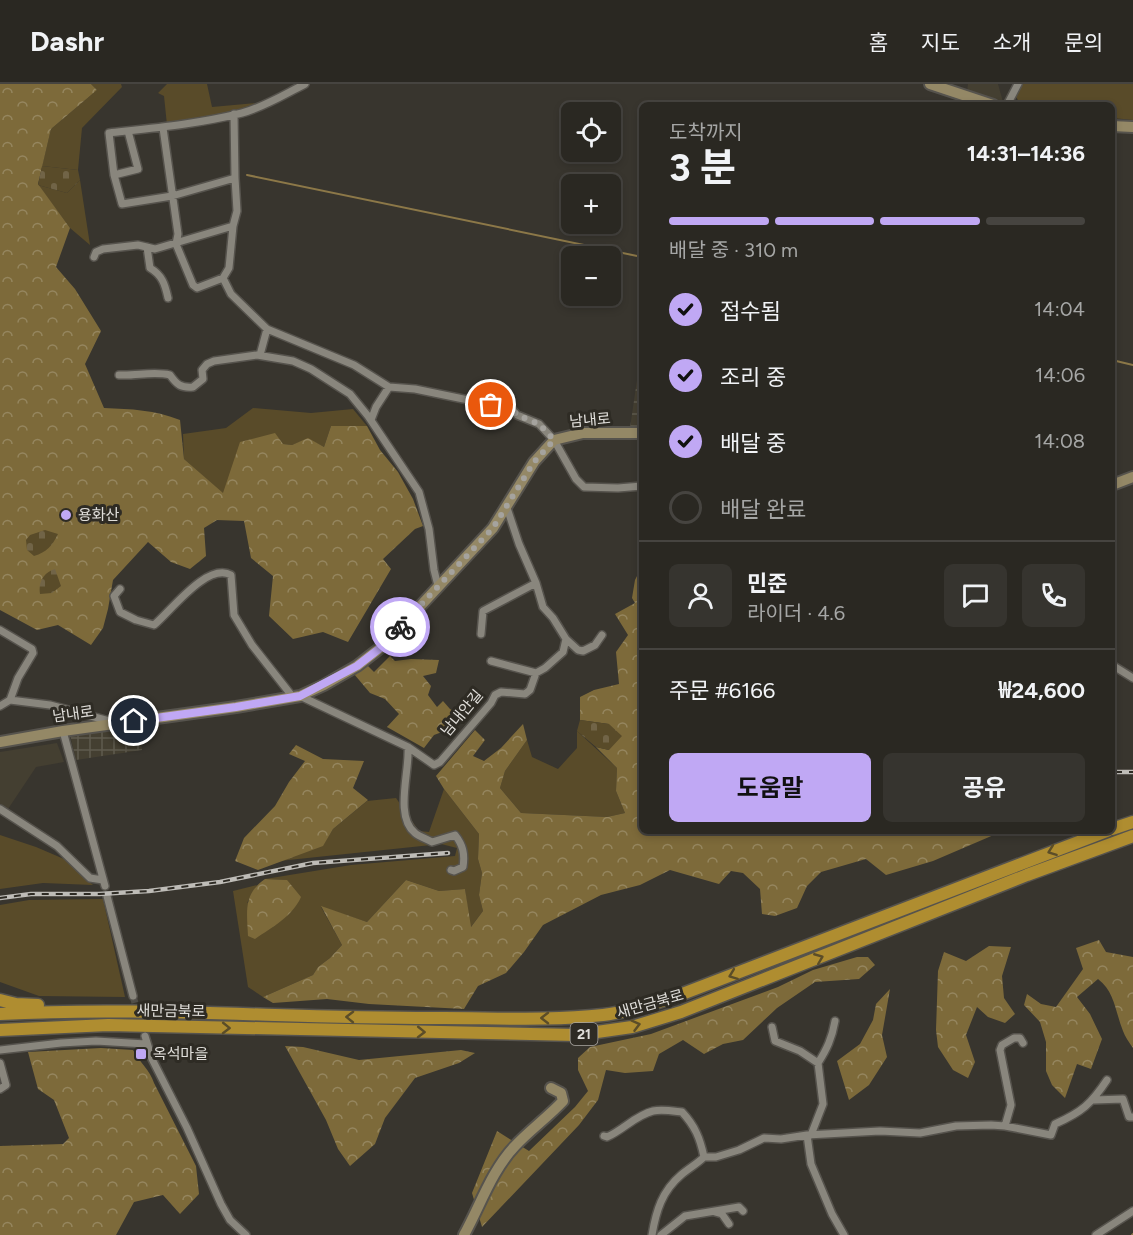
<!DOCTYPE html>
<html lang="ko">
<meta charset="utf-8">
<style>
:root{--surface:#2a2822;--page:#36342f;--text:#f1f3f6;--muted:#a5a6a5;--line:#464440;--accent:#c0a8f4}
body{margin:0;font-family:Figtree,"Noto Sans KR",sans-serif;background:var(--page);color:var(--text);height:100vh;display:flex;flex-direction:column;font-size:22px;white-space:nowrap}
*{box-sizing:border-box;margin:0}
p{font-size:20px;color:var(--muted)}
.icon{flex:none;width:33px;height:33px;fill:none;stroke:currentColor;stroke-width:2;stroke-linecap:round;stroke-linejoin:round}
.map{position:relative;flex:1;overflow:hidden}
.details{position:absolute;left:639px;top:18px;width:476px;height:732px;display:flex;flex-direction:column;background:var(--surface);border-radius:9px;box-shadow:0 3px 9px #0003,0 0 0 2px var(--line)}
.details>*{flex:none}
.controls{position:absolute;left:561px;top:18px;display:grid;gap:12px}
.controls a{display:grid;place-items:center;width:60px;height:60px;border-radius:9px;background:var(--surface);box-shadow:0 3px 9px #0003,0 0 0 2px var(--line);font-size:30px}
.pin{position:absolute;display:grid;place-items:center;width:51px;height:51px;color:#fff;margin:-26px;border:3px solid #fff;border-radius:50%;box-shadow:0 2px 6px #0007}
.courier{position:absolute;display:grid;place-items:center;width:60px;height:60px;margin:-30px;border:4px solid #c0a8f4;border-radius:50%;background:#fff;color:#222;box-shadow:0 2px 8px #0007}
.headline em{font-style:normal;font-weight:700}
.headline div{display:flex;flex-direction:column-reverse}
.headline{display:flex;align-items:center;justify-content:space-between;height:102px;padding:0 30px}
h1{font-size:39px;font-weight:700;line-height:45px}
.bar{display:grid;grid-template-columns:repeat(4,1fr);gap:9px 6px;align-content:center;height:72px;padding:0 30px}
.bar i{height:8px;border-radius:4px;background:var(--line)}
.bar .current{background:var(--accent)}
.bar p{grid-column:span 4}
.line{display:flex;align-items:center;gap:15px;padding:0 30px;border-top:2px solid var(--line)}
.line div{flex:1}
.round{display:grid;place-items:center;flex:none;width:63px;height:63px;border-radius:9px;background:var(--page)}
ol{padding:0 30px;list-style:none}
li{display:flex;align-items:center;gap:18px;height:66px}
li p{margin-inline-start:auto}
li .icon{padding:6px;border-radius:50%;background:var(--accent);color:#111;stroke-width:4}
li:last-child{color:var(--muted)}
li i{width:33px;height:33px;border:3px solid var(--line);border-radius:50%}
.cta{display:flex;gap:12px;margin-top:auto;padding:12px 30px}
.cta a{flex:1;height:69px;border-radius:9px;background:var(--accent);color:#111;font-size:24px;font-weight:700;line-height:69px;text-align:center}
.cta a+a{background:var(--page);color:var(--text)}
header{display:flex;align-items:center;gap:36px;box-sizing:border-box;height:84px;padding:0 30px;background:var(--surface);border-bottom:2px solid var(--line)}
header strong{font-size:28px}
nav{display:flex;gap:33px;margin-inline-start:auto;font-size:21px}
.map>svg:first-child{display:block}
</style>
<header>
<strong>Dashr</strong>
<nav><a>홈</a><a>지도</a><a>소개</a><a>문의</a></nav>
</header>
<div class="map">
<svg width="1133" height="1151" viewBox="0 0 1133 1151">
<defs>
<pattern id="industrial-grid" width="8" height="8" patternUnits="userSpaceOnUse" patternTransform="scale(1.5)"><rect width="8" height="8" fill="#443f31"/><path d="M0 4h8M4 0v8" fill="none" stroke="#5f5a4e"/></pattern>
<pattern id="forest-crowns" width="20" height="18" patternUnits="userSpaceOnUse" patternTransform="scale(1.5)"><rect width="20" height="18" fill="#7d6a3a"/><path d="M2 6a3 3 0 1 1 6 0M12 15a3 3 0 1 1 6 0" fill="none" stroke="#95865f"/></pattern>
<pattern id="cemetery-stones" width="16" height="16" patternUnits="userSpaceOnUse" patternTransform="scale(1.5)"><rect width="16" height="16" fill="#594b29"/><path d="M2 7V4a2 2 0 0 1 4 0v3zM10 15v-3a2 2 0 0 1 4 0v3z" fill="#716447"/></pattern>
</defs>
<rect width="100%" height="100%" fill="#38352e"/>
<path fill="#443f31" d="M968 0H998L1003 18 967 7Z
M57 659 64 678 36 683 8 725 0 720V668Z"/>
<path fill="url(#industrial-grid)" d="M642 262V344H630Z
M139 642 142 666 76 676 70 651Z"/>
<path fill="#594b29" d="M91 0H121L122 3 82 44 78 86 42 82 51 45 97 6Z
M167 0H207L212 23 256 19 241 26 167 41 164 12 158 9Z
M1022 0H1133V36L1112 34V21H1021L1016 13Z
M80 96 90 161 70 144 38 101 67 109Z
M253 324 311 329 353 325 367 342H331L324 363 308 355 292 361 283 360 223 410 184 375 183 350 226 344Z
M577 647 617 684 616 707 625 729 607 733 521 729 500 704 505 687 527 656 532 673 558 685 577 664Z
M444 705 479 750 478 775 482 789 479 811 483 827 470 844 465 805 439 807 406 796 367 838 321 823 342 861 330 874 318 883 313 891 263 913 248 903 233 807 257 801 247 819 286 796 265 795 351 781 455 772 457 764 441 760 279 777 323 761 333 745 367 717 396 714 419 747 429 748Z
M0 751 36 763 64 775 93 801 43 799 0 805Z
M103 815 125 913 39 912 0 898V821L29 816Z"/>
<path fill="url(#forest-crowns)" d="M0 0H91L97 6 51 45 38 100 70 144 56 183 75 205 101 247 85 280 104 324C131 325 155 326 180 336L184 375 223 409 240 358 275 349 283 360 292 361 308 354 324 363 331 342H367L380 366 398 388 413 415 423 442 415 445 383 475 391 485 348 558 323 548 293 555 269 532 273 492 251 474 244 437 217 436 204 444 206 472 190 485 171 478 148 458 113 496 108 525 103 544 91 561 58 541 37 546 0 526Z
M642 482V747H1003L933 777 886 791 866 775 821 788 807 802 797 824 775 832 762 830 760 805 743 789 731 787 719 800 670 786 640 801 601 811 543 841 524 868 506 889 478 902 464 925 369 920 327 915 273 919 263 913 313 891 318 883 330 874 342 861 321 822 367 838 406 796 439 807 465 805 471 843 483 827 479 811 482 789 478 775 479 750 444 705 436 692 475 646 485 656 473 672 484 677 501 664 523 640 527 656 505 687 500 704 521 729 607 733 625 729 616 707 617 684 596 663 609 666V640L580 636V613L594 606 619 600 616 568 628 551 615 530 635 519 632 514 635 496Z
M390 572 395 577 411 575 439 576 436 589 423 592 431 602 428 611 437 623 443 617 450 625 461 631 458 642 434 651 424 664 387 643 399 630 385 615 370 609 354 590 366 580 374 588Z
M296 661 323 675 364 677 353 704 368 716 333 745 323 762 258 786 235 777 244 754 275 722 289 698 305 677 289 670Z
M265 795 287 796 301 813C292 833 272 843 255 855L248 852C247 828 243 810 265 795Z
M1099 856 1106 868 1133 873V964C1129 958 1125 953 1123 947 1115 927 1115 908 1098 895L1077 913 1090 930 1102 955 1091 985 1077 980 1065 1014 1052 1001 1046 987V958L1040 938 1024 921 1027 910 1041 920 1056 923 1083 885 1076 864Z
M989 862 1011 863 1002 892 1004 914 1015 930 1005 939 988 933 977 923 966 951 975 978 968 994 953 986 938 963 936 946 938 887 944 868 966 877Z
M857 873H868L875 881 859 895 815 898 777 924 743 956 723 960 704 970 683 956 659 970 653 987 625 989 606 986 598 1016 579 1041 482 1143 472 1109 497 1047 529 1067 575 1023 588 1007 578 986V974L590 963 651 950 778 903 813 886Z
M890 905 882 951 887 973 869 1001 849 1016 837 977 860 960 873 936 876 920Z
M285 962 303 963 359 976 461 966 475 969 459 979 415 994 385 1034 375 1060 350 1082 338 1065 326 1036Z
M101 964 133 966C140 979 150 986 154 999L196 1082 199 1110 180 1130 163 1111 134 1118 116 1151H0V1062L63 1060 69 1054 54 1016 38 1005 28 968Z"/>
<path fill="url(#cemetery-stones)" d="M42 82 78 86 80 96 67 109 38 101Z
M45 446 58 450C52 462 47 468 34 472L27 466 26 456 30 451Z
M55 485 61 502 52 509 40 510C38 498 44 488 55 485Z
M580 636 609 640 622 652 609 666 596 663 577 647Z"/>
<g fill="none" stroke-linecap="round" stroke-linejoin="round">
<path stroke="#8c7848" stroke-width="2" d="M247 91 642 173
M1112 276 1133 281
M1132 1151 1133 1150"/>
<path stroke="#514e48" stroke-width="7" stroke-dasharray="7 3.5" stroke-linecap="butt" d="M133 912 142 944"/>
<g stroke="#56534d" stroke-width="10">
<path id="street" d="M305 0C285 10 264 23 242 29 198 40 154 44 109 49L114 91 122 120 172 112 235 94 237 127 233 142 229 184 223 194 231 210 267 245 354 281 389 303 415 305 512 325 517 331 539 340 554 356 576 395 584 403 618 404 642 402
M1007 21 1018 0
M234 30 235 94
M163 44 178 150 176 160 193 201 197 204 223 194
M114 91 138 85 128 47
M147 163 150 184C162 191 165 200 168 214
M94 173 96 168 103 165 138 161 155 165 233 142
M260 271 267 245
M119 291C137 292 153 287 170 291 177 301 181 304 193 303L203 295 202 286 207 280 214 277 257 271 293 277 311 285 350 310 368 332 419 408 429 445 434 486 438 502
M371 336 376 323 389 303
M120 505 114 512 120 528 136 536 154 541C171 527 207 478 231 491L234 531 252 561 292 612
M0 546 32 565 33 569 18 594 10 616 50 621 113 638
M481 550 483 527 536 499
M566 555 578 566 583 567 595 561 602 551
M491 577 536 589
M1112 581 1133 594
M300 612 408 663 434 681 440 678 491 619 495 611 501 608 525 610 530 606 536 589 545 584 563 568 566 555 553 534 543 523 536 499 519 460 507 424
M0 622 10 616
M63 647 105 802
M408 663C410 687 394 732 415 749 420 753 427 755 432 758L455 751C463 761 465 770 463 783L454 787 451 786
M0 725 57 762 90 794 103 796
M107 812 133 912
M772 943 775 957 800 967 818 979 823 1020 811 1051
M145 952 152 975 187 1044 221 1120 230 1136 246 1151
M0 966 61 959 96 957 146 960
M0 979 6 1001 0 1005
M818 979C827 965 832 954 835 937
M1094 1016 1123 1015 1129 1033H1133
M1005 1042 1011 1021 1000 966 1002 961 1014 954H1020L1023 959
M807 1051 811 1080 832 1130 844 1151
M604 1052 607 1053C623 1046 636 1031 653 1027 662 1025 673 1027 682 1028 695 1042 700 1054 704 1073
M715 1128 722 1130 729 1140
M652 1151C656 1127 662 1107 681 1091 689 1084 697 1080 704 1073H716L739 1066 764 1054 781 1055 807 1051 880 1047 920 1049 956 1042 991 1041 1005 1042 1051 1051 1055 1040C1082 1028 1091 1020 1107 996
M661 1151 685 1132 739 1123 743 1127
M1096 1151 1133 1127"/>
</g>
<g stroke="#56534d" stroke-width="14">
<path id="secondary" d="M930 0 993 21
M1112 42 1133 43
M1112 401 1133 393
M0 658 63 647 236 623 300 612 324 601 357 582 384 561 493 444 534 378 554 356 583 349H642
M464 1151C480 1122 492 1086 515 1062 530 1046 548 1033 563 1017L561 1009 551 1004"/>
</g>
<g stroke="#56534d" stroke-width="15">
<path id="highway" d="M1112 745 1133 738
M0 916 16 920 38 921
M0 930C148 922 296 935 444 934 497 934 550 937 603 931 628 928 653 920 677 912L1107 747
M0 946 108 941 576 951 632 943 681 928 1027 791 1133 752"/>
</g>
<use href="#street" stroke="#89867d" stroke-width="7"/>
<use href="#secondary" stroke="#948866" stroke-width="10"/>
<use href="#highway" stroke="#af8d30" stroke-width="12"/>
<g stroke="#bebcb7" stroke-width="4.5">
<path id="rail" d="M1115 688H1133
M0 814 31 810H99L149 807 220 798 313 779 448 769"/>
</g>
<use href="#rail" stroke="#2e2b24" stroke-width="2" stroke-dasharray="7" stroke-linecap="butt"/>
</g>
<defs><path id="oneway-chevron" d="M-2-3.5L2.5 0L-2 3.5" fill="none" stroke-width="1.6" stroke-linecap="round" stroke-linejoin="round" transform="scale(1.5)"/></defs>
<g stroke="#5b4d28">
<use href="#oneway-chevron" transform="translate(1052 767) rotate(160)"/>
<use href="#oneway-chevron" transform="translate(819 874) rotate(-22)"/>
<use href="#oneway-chevron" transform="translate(733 891) rotate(159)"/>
<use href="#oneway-chevron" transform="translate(350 933) rotate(-179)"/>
<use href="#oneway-chevron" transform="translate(545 934) rotate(180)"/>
<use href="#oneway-chevron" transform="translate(636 941) rotate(-15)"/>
<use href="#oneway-chevron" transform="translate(226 944) rotate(1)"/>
<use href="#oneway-chevron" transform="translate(421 948) rotate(1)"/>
</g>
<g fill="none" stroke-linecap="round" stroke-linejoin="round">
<path stroke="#a5a39e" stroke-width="6" stroke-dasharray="0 10.8" d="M400 543 493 444 534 378 554 356 539 340 517 331 512 325 491 321"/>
<path stroke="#c0a8f4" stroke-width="8" d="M134 637 236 623 300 612 357 582 384 561 400 543"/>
</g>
<g fill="#c0a8f4" stroke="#2e2b24" stroke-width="2">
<circle cx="66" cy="431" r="6"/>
<rect x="135" y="964" width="12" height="12" rx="3"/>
</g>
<g text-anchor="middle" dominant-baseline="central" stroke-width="6" stroke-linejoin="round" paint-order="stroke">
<rect fill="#2e2b24" stroke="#aba8a3" stroke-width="1.5" x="570.5" y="939" width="27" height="22" rx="4.5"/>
<g font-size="14" font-weight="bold" fill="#e0deda">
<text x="584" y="950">21</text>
</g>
<g font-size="15" fill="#e0deda" stroke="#2e2b24">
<text transform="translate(590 336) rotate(-5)">남내로</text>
<text transform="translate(462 629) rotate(-50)">남내안길</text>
<text transform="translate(73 630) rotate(-8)">남내로</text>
<text transform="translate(650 920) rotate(-16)">새만금북로</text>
<text transform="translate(171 927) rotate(1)">새만금북로</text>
</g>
<g font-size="15" fill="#e0deda" stroke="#2e2b24" text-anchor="start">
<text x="78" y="431">용화산</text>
<text x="153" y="970">옥석마을</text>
</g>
</g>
</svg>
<div class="controls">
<a><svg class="icon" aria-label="locate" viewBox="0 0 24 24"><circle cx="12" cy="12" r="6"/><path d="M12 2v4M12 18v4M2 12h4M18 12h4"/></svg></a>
<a>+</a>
<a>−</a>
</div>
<div class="pin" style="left:491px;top:321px;background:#ea580c"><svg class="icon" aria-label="bag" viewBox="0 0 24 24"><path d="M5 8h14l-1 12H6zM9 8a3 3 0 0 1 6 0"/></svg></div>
<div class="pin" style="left:134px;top:637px;background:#1f2937"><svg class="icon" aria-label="home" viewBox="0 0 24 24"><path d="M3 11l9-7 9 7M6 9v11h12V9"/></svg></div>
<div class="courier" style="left:400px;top:543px"><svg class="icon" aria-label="bike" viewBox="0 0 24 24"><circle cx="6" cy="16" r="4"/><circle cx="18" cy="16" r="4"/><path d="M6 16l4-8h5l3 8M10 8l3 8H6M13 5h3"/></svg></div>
<section class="details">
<div class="headline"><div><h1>3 분</h1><p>도착까지</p></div><em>14:31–14:36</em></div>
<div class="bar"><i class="current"></i><i class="current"></i><i class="current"></i><i></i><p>배달 중 · 310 m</p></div>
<ol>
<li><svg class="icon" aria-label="check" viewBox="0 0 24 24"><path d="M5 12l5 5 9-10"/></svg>접수됨<p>14:04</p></li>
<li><svg class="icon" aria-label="check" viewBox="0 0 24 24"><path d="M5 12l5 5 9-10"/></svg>조리 중<p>14:06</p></li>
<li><svg class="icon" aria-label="check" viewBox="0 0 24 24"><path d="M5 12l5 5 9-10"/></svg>배달 중<p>14:08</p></li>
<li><i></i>배달 완료</li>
</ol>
<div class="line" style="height:108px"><a class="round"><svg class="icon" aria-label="person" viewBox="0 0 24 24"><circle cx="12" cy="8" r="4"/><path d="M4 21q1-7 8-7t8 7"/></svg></a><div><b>민준</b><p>라이더 · 4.6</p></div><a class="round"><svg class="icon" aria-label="chat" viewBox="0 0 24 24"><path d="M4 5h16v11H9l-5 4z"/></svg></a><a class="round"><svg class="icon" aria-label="phone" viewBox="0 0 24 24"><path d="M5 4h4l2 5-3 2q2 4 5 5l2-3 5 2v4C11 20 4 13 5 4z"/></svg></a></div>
<div class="line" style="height:78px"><div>주문 #6166</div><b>₩24,600</b></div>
<div class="cta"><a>도움말</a><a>공유</a></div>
</section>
</div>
